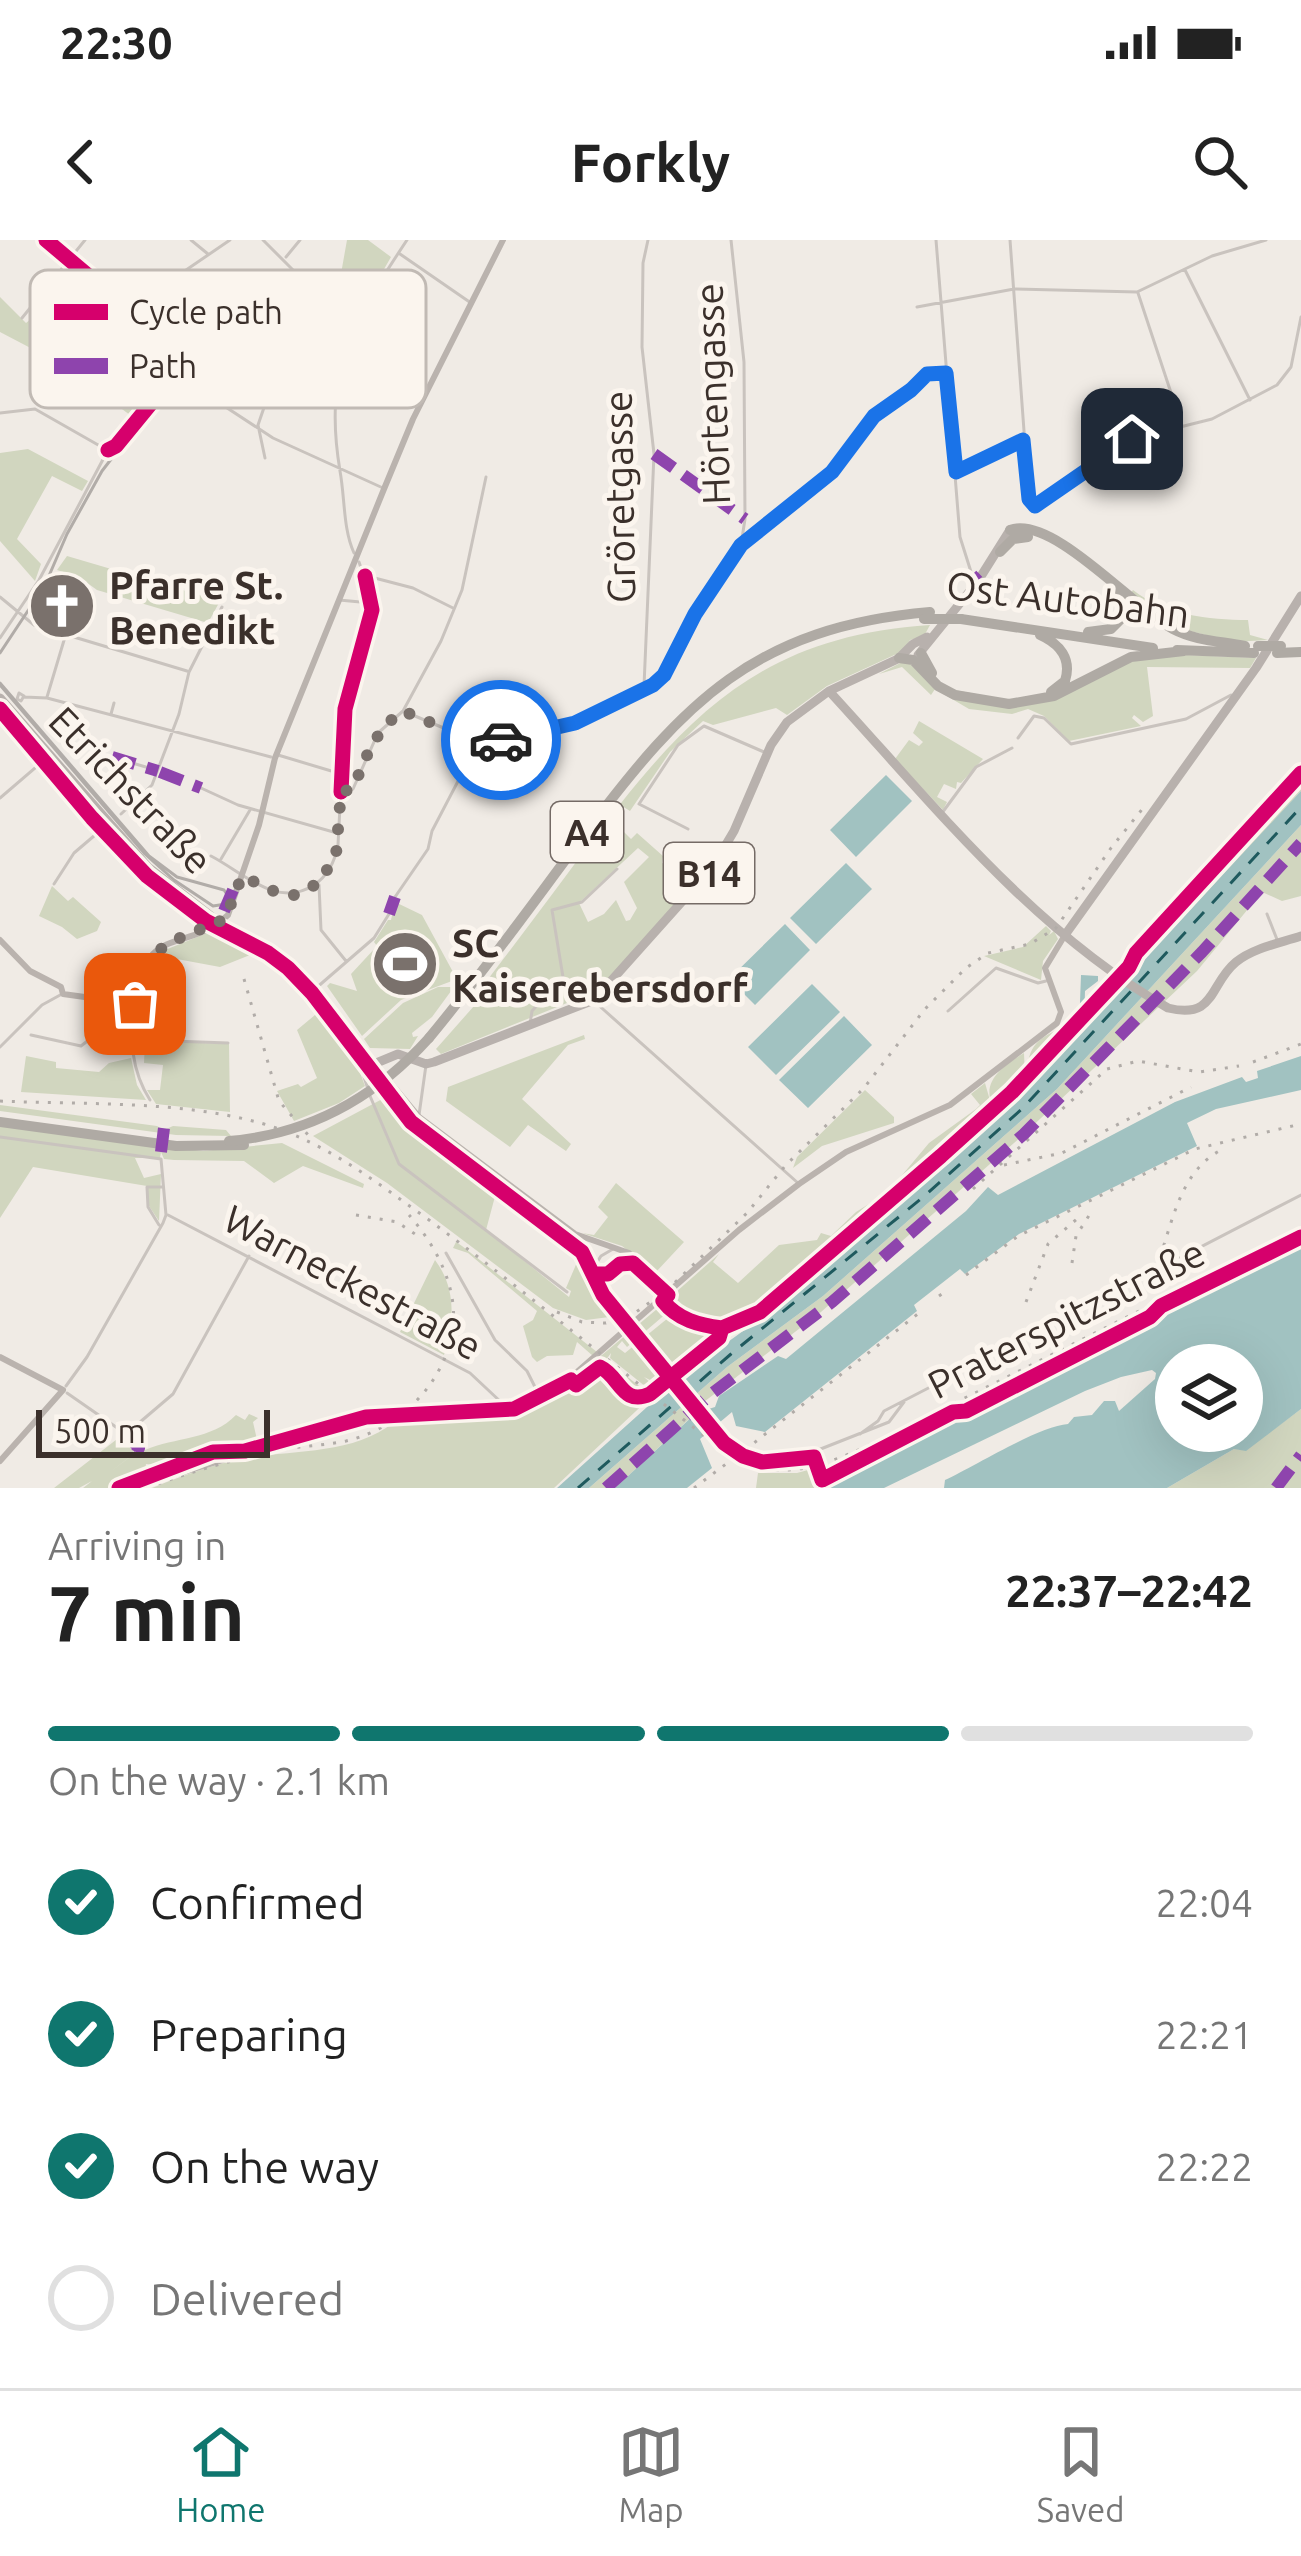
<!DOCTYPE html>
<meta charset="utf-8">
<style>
:root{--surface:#fff;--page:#f2f2f2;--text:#222;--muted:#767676;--line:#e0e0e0;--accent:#0f766e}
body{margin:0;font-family:Ubuntu,sans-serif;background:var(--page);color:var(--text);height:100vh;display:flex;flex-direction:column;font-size:45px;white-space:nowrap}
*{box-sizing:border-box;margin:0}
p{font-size:39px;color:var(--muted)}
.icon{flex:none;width:66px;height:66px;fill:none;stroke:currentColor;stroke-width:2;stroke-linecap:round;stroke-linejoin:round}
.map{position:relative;height:1248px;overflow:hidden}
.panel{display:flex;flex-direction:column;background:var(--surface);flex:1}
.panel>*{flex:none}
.controls{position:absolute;left:1155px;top:1104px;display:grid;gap:24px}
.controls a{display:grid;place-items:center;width:108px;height:108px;border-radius:50%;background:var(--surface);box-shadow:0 12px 48px #0002;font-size:60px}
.scale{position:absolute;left:36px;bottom:30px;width:234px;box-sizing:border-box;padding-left:12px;border:6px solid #3b302b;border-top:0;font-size:33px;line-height:42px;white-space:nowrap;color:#3b302b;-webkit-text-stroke:9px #fbf5ee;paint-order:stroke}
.pin{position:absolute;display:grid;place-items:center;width:102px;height:102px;color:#fff;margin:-51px;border-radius:24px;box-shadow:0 6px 18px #0006}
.courier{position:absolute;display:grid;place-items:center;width:120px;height:120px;margin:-60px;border:9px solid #1a73e8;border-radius:50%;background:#fff;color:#222;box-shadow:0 3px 15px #0007}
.head em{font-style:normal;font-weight:600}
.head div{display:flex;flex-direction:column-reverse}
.head{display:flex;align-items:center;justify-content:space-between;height:204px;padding:0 48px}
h1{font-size:78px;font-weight:600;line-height:90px}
.bar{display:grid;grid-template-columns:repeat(4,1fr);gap:18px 12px;align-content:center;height:144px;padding:0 48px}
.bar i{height:15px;border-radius:9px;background:var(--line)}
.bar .active{background:var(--accent)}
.bar p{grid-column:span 4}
ol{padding:0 48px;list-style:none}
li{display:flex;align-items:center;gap:36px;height:132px}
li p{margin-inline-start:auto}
li .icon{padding:12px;border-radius:50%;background:var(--accent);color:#fff;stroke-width:4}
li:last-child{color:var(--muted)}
li i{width:66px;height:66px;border:6px solid var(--line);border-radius:50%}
.status{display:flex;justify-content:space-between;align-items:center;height:84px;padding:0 60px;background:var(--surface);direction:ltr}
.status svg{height:33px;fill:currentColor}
header{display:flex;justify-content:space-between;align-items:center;height:156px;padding:0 48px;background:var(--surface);font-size:54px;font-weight:600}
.tabs{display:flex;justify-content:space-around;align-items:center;height:168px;border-top:3px solid var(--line);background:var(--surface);font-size:33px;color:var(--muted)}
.tabs a{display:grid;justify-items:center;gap:6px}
.tabs .active{color:var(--accent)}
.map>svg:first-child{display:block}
</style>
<div class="status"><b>22:30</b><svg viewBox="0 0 49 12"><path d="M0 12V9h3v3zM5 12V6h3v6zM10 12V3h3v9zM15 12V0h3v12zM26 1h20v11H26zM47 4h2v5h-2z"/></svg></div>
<header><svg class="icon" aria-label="back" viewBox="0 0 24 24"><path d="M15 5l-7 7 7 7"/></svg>Forkly<svg class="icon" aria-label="search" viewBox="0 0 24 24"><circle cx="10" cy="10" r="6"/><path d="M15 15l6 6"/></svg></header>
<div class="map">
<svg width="1301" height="1248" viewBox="0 0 1301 1248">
<rect width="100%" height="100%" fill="#f0ebe5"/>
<path fill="#d1d6bf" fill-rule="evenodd" d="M347 0H368L391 17 350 88 343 85 339 45Z
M0 57 26 83 32 78 57 95 55 99 77 111 144 166 134 178 63 125 0 92Z
M28 209 88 241 82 251 52 236 17 299 41 324 35 341 0 301V213Z
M67 316 220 361 208 383 97 350 79 337 57 330Z
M1133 350C1165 375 1208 380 1248 380L1250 395 1268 400 1233 402 1171 386 1130 354Z
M930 385 924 396 910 400 903 411 827 446 787 475 776 468 713 485 703 481 670 512 630 571 622 566 612 580 631 599 637 593 663 616 662 623 683 630H704L693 644 599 750 441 814 436 809 474 766 471 762 475 756C512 708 549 659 585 610 683 479 758 396 930 385ZM638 608 649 617 624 642 637 668 630 680 626 681 616 660 604 674 588 682 579 663Z
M1186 415 1256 418 1250 428 1147 427 1153 476 1143 482 1134 475 1132 478 1141 486 1069 501 1044 476 1028 469 1012 474 969 469 935 449 931 455 902 427 879 434 906 420 933 446 1030 464 1127 420Z
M919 481 983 519 961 543 957 542 956 549 944 544 937 557 947 562 943 570 895 519 909 500 919 506 923 502 913 493Z
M1301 535V551L1113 755 1083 782 1027 842 848 1005 845 1003 830 1021H825L757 1078 692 1122 655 1154 679 1129 673 1130 654 1108 647 1111 665 1135 663 1138H668L656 1143 644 1137 653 1145 651 1151 610 1118 611 1113 606 1120 652 1156 554 1248H152C184 1235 225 1220 260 1216 307 1210 364 1212 401 1176 461 1177 519 1179 571 1142L577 1145 580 1141 572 1139 585 1128 587 1132 590 1125 663 1064 668 1072 627 1107 622 1101 617 1107 625 1113 673 1074 719 1089 720 1098 727 1093 730 1084C703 1091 678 1075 667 1060L719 1014 713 1022 738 1043 779 1005 817 1000 821 993 831 996 856 972 888 952 929 903 976 869 980 865 971 854 985 843 993 871 1014 851 993 866C980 841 1005 825 1024 813L1025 838C1030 803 1035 799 1069 785L1071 778 1107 753Z
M1301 585V656L1282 661 1262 652 1197 731 1023 895 821 1072 700 1165 703 1171 688 1180 615 1248H589L727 1127 823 1056 1057 849Z
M52 646 68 661 73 657 101 682 97 691 77 699 62 687 39 676Z
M395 662 422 675 453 732 452 741 401 760 362 796 327 746 330 743 357 751 351 734 377 706 374 702 388 680H391Z
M1046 686 1051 691 1049 695 1054 691 1058 699 1043 721 1041 740 984 716 1023 707Z
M217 689 255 708V713L220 727 166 717 165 710Z
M438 747H454L432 777 412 793 413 797 418 796 410 809 370 808 364 799 403 763Z
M321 770 364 826 359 830 365 846 339 863 294 881 277 851 298 844 301 847 317 838 297 790Z
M584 795 585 799 568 805 522 859 571 904 566 911 528 885 510 907 446 861 448 847Z
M145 801 229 804 230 872 156 864 147 850H160L163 825 144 823Z
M26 816 56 822V828L99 832 109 823 131 818 137 845 146 860 21 852Z
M865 850 894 877V883L822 906 793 928 797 917Z
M386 857 406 879 497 949 486 990 569 1057 571 1051 566 1048 578 1020 570 1003 585 1017 598 1050 617 1076 586 1080 553 1068 387 943 313 896Z
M0 865 157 886 164 890 173 886 226 890 231 896 176 895 0 871Z
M0 886 203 911 282 903 364 944 363 948 303 926 274 943 244 921 174 920 164 919 161 912 160 918H135L144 938 161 934 159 981 149 966 147 946 33 927 0 978Z
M616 943 684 1002 656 1032 622 1006 582 993 594 995 608 977 598 967Z
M1301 992V1000L1166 1065 1156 1083 1023 1148 1012 1152 1010 1148 994 1157 995 1161 953 1182 950 1178 931 1188 932 1192 892 1212 888 1204 856 1219 859 1228 819 1248H756L758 1233H797L830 1224 973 1157Z
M456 1002 462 1006 597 1112 593 1116 577 1102 573 1115 547 1116 537 1122 532 1117 523 1086 533 1080 537 1071 468 1013 453 1008Z
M435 1020C457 1049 454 1083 444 1115L400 1092Z
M1301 1169V1248H1167L1234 1209 1246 1210Z
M249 1174 258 1178 253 1182 258 1204 239 1209 237 1204 174 1219 171 1227 146 1224 144 1235 108 1248H83L92 1241 79 1248H54L121 1196 135 1213 110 1232 142 1208 145 1210C175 1197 212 1200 236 1175L245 1180Z"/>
<path fill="#a1c2c1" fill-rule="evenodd" d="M886 535 912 561 856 617 830 590Z
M1301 551V585L1057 849 823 1056 727 1127 589 1248H557L686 1132 768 1073 982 888 1025 849 1079 789 1081 735 1098 736V741L1085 751 1084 783Z
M846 623 872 649 816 704 790 678Z
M785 684 810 710 755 765 729 739Z
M812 744 840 772 776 835 748 807Z
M844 776 872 805 808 868 779 840Z
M1301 816V850L1216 869 1187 883 1197 906 1019 994 965 1034 960 1029 914 1065 917 1071 765 1192 736 1186 732 1172 700 1199 712 1228 687 1248H615L696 1173 715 1167 719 1156 778 1116 786 1119 966 971 988 947 998 955 1175 862 1242 837 1246 842 1258 838 1257 831Z
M1301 1001V1169L1246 1211 1234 1209 1167 1248H944L945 1240C975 1226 1039 1186 1068 1184L1074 1177 1092 1175 1104 1161H1115L1119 1171 1155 1139 1156 1133 1152 1130 1121 1137 1085 1151 884 1248H822L1158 1083 1168 1065ZM1176 1125H1242V1191H1176Z"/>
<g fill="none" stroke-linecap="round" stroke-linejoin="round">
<path stroke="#1f5a5e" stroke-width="3" stroke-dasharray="15 12" stroke-linecap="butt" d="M578 1248 731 1114 922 958 1023 868 1301 567"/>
<path stroke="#c9c3be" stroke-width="3" d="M46 0 129 70 158 109 218 162 273 198 383 248
M191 0 208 14
M263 0 297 34 326 88 347 104
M936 0 960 297 972 335
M1010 0 1029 259 1035 266 1132 199 1212 179 1277 145 1291 127 1301 77
M400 14 471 63
M286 17 300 0
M1185 30 1250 160
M182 37 228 78
M1138 53 1182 186
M917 67 1014 49 1137 52 1212 16 1266 0
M22 78 85 0
M98 92 129 115 148 94
M85 99 230 0
M0 173 35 169 107 210
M265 218 258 185 269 153
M958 231 1020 202
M741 305 795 257 832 232 874 176 911 150 926 135 944 133
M354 313C343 289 345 258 340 231 323 129 352 83 407 0
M367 336 413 348 453 368
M0 357 34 385 187 431
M339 360 371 363
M0 398 39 340 108 210 116 206 171 139 182 134
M644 446 654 214 642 107 643 23 648 0
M19 453 24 456 21 461 17 459Z
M24 457 47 458 271 517
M47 457 65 397
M403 471 446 489 501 501 575 483 653 445 664 435 695 374 741 305 745 279 744 122 731 0
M111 474 114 463
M1018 498 1034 476 1044 478 1071 504 1186 479 1231 455
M278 515 338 533
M112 517 156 530
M201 548 238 565 337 593
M343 552 353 549 378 493 403 471 441 401 462 350 486 237
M0 558 49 516
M942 573 976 527 1012 508
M121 574 152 545 179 474 189 432 222 367
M688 589 639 564 678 505 704 486 764 512
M211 616C244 633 277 669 314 645 329 635 335 621 338 605L345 469 373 363 359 322
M221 619 250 570
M54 644 74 613 108 584
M319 645 321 690 346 721
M395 657 428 609 432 591 480 499
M1267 674 1278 702
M315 749 374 698 389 674
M595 762 798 943
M135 764C128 796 132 832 150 860
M948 771 996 728 1038 743 1046 741
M530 784 532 771 563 737 552 670 582 662 617 629
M31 795 81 806 118 777 125 780 133 772
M133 796 144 800 228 803
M0 807 42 765 62 754
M367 828 363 834 367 846
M370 856 399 924 567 1052
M419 875 426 825
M0 897 161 919 166 975 163 983 87 1117 66 1146
M168 975 470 1133 502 1163
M159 985 148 967 147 947H162
M446 1013 495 1100 527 1131 539 1155
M605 1052 603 1040 610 1028
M609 1057 594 1027 601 1016 613 1009
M67 1153 126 1194 173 1154 249 1016
M860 1194 878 1181 884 1171 1301 955
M726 1201 744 1213 762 1218 808 1214 889 1182 904 1162
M813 1214 822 1240"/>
<path stroke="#bab3ae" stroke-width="6" d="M0 700 30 731 61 747 63 754 135 764C145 681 185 715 228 675L259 585 275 518 384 249 413 179 503 0
M374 823 419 877 575 994 629 1013 668 1055
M369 826 406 873 571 998 585 1010 594 1027C610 1030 621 1017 638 1022
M0 1117 63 1150 0 1221
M131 1248 351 1181 392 1174 487 1173 540 1156 577 1132 739 990 799 944 846 912 950 865 1057 783 1061 772 1045 728 1065 695"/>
<path stroke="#b8b1ad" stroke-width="9" d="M918 415 978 341 1010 290
M899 418 913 404 927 397
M829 451C933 564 1033 691 1168 768 1216 780 1209 744 1236 722 1253 708 1280 703 1301 696
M0 458 148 627 220 683 274 712 307 742 369 826 398 814 426 824 434 822 594 760 712 628 734 591 771 505 787 482 829 451 902 417
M1065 695 1256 428 1301 356"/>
<path stroke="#afaaa4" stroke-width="10" d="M1010 290C1052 274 1136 370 1173 389 1196 401 1220 401 1245 406
M1000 312 1013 299 1028 297
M961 379 1153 408
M1088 392 1111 389 1121 379 1123 364 1111 346
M1040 395C1060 404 1072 419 1065 441L1051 452
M1177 410 1254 413
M921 413 932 433
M1277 413 1301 412
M899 418 913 420 938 446 955 455 1009 464 1054 456 1131 417 1184 411
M429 798C483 733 533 663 584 595 684 462 755 387 930 372
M0 882 176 906 244 905"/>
<path stroke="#b1aca8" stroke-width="3" d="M0 413 45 345 67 294 102 231 177 134 175 126 154 108 129 74 42 0
M0 443 149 616 177 637 224 650 228 656 226 664 213 666 174 640 145 614 0 445"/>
<path stroke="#b1aca8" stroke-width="3" stroke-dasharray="3 9" stroke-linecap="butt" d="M244 739 279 861 309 896
M1253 822 1301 804
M0 861C87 865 180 860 264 884 327 903 376 942 429 980 529 1054 625 1135 724 1211 779 1248 827 1224 881 1200L1301 990
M1004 925 1062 913 1191 847
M973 949 1107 829 1138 821 1199 832 1239 826
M356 975 397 982 421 998
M1160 1017C1174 976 1182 928 1225 908
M1072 1023 1076 996 1090 974
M966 1035 1018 996 1195 909 1301 884
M939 1056 946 1051
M1026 1062 1048 1004 1078 978
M557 1072 582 1082 606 1083 636 1072 665 1052 747 973 785 926 864 848 925 769 966 728 988 713 1030 704 1056 688 1111 608 1144 567
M745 1210 919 1073
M147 1248C187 1233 231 1220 273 1211 297 1206 322 1206 346 1201 398 1189 442 1146 452 1094 460 1050 437 1007 409 975
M694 1248 730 1221"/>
<path stroke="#c9c3be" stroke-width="3" d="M610 1060 725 1200"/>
<path stroke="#afaaa4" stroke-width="10" d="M924 379H961
M1258 406H1281
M229 901C310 894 376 857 429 798"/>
<path stroke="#8e44ad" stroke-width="12" stroke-dasharray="24 12" stroke-linecap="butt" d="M654 214 745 279
M972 335 978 341
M112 517 158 531
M160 532 201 548
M224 671 233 650
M389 674 395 657
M161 912 165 880
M126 1194 139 1208 136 1214
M606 1248 710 1155 832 1062 1024 894 1202 712 1301 603
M1276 1248 1301 1215"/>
<g stroke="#fbf5ee" stroke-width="22">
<path id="cycleway" d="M46 0 136 76 158 109 184 134 171 139 116 206 108 210
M0 469 92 578 147 636 206 681 268 713 288 728 312 753 411 882 582 1012 603 1055 724 1203 743 1216 762 1222 814 1217 822 1240 953 1172 966 1171 1150 1077 1161 1066 1301 997
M341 552 345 469 372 370 365 336
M593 1034H608L620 1024 633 1023 668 1055 663 1061C678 1080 699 1085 722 1088
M119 1248 213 1212 245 1211 366 1177 514 1169 571 1140 576 1145 600 1127C620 1136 622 1167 650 1154L719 1098 722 1088 760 1072 941 916 1012 852 1129 727 1136 713 1301 533"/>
</g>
<use href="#cycleway" stroke="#d6006c" stroke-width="15"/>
</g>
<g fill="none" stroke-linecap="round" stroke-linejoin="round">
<path stroke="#7a716c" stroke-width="12" stroke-dasharray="0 21.6" d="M135 764 144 722 170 702 225 679 242 636 280 654 295 655 319 643 336 615 341 552 353 549C365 519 375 489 403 471L446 489 501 500"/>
<path stroke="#1a73e8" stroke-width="15" d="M501 500 575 483 653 445 664 435 695 374 741 305 832 232 874 176 911 150 927 134 946 133 956 232 1023 200 1029 259 1035 266 1132 199"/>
</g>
<defs>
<g id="church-disc" transform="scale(3.45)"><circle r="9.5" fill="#7a716c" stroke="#fbf5ee"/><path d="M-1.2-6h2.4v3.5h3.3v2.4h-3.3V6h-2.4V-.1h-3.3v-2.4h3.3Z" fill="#fff"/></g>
<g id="stadium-disc" transform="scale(3.45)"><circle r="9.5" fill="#7a716c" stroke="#fbf5ee"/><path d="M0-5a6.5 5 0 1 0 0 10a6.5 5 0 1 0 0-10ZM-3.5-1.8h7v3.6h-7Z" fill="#fff"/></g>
</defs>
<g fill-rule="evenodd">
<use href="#church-disc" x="62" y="366"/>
<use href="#stadium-disc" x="405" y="724"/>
</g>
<g text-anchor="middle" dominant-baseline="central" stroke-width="10" stroke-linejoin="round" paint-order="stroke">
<g fill="#fbf5ee" stroke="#756b66" stroke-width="3">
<rect x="551" y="562" width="72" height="60" rx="9"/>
<rect x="664" y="603" width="90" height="60" rx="9"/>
</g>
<g font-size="36" font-weight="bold" fill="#3b302b">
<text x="587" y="592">A4</text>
<text x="709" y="633">B14</text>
</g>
<g font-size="39" fill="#3b302b" stroke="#fbf5ee">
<text transform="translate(712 154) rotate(-92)">Hörtengasse</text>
<text transform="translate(619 257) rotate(-91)">Gröretgasse</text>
<text transform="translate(1068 359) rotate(7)">Ost Autobahn</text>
<text transform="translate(131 550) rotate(46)">Etrichstraße</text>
<text transform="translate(353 1042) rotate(28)">Warneckestraße</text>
<text transform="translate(1066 1078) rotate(-27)">Praterspitzstraße</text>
</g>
<g font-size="39" font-weight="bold" fill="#3b302b" stroke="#fbf5ee" text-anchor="start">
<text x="109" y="344">Pfarre St.<tspan x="109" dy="45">Benedikt</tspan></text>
<text x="452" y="702">SC<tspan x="452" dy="45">Kaiserebersdorf</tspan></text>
</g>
</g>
<rect x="30" y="30" width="396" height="138" rx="18" fill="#fbf5ee" stroke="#c1bab4" stroke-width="3"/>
<rect x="54" y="64" width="54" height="16" fill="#d6006c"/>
<rect x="54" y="118" width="54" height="16" fill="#8e44ad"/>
<g font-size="33" fill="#3b302b">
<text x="129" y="84">Cycle path</text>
<text x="129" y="138">Path</text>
</g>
</svg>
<div class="controls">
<a><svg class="icon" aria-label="layers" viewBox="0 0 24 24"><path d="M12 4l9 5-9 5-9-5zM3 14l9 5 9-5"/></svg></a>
</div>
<div class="scale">500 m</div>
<div class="pin" style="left:135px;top:764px;background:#ea580c"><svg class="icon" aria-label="bag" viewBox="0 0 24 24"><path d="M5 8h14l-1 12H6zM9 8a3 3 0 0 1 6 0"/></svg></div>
<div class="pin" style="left:1132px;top:199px;background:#1f2937"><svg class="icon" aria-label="home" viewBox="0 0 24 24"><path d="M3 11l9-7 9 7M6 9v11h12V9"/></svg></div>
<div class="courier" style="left:501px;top:500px"><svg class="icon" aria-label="car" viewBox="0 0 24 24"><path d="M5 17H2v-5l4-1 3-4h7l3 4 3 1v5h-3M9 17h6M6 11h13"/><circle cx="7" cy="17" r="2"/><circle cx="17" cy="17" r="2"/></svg></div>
</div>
<section class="panel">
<div class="head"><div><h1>7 min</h1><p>Arriving in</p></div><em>22:37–22:42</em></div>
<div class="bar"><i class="active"></i><i class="active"></i><i class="active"></i><i></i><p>On the way · 2.1 km</p></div>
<ol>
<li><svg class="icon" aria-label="check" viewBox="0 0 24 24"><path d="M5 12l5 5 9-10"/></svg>Confirmed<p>22:04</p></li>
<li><svg class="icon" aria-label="check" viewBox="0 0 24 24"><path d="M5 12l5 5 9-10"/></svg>Preparing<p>22:21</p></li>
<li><svg class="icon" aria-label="check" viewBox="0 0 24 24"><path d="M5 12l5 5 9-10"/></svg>On the way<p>22:22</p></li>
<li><i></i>Delivered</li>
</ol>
</section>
<nav class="tabs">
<a class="active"><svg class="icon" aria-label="home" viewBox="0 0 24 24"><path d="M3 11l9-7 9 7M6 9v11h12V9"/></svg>Home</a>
<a><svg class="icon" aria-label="map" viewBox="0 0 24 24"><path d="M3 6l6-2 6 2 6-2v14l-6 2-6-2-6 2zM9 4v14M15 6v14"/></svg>Map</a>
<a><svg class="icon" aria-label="saved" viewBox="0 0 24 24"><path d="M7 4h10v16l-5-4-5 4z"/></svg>Saved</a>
</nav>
